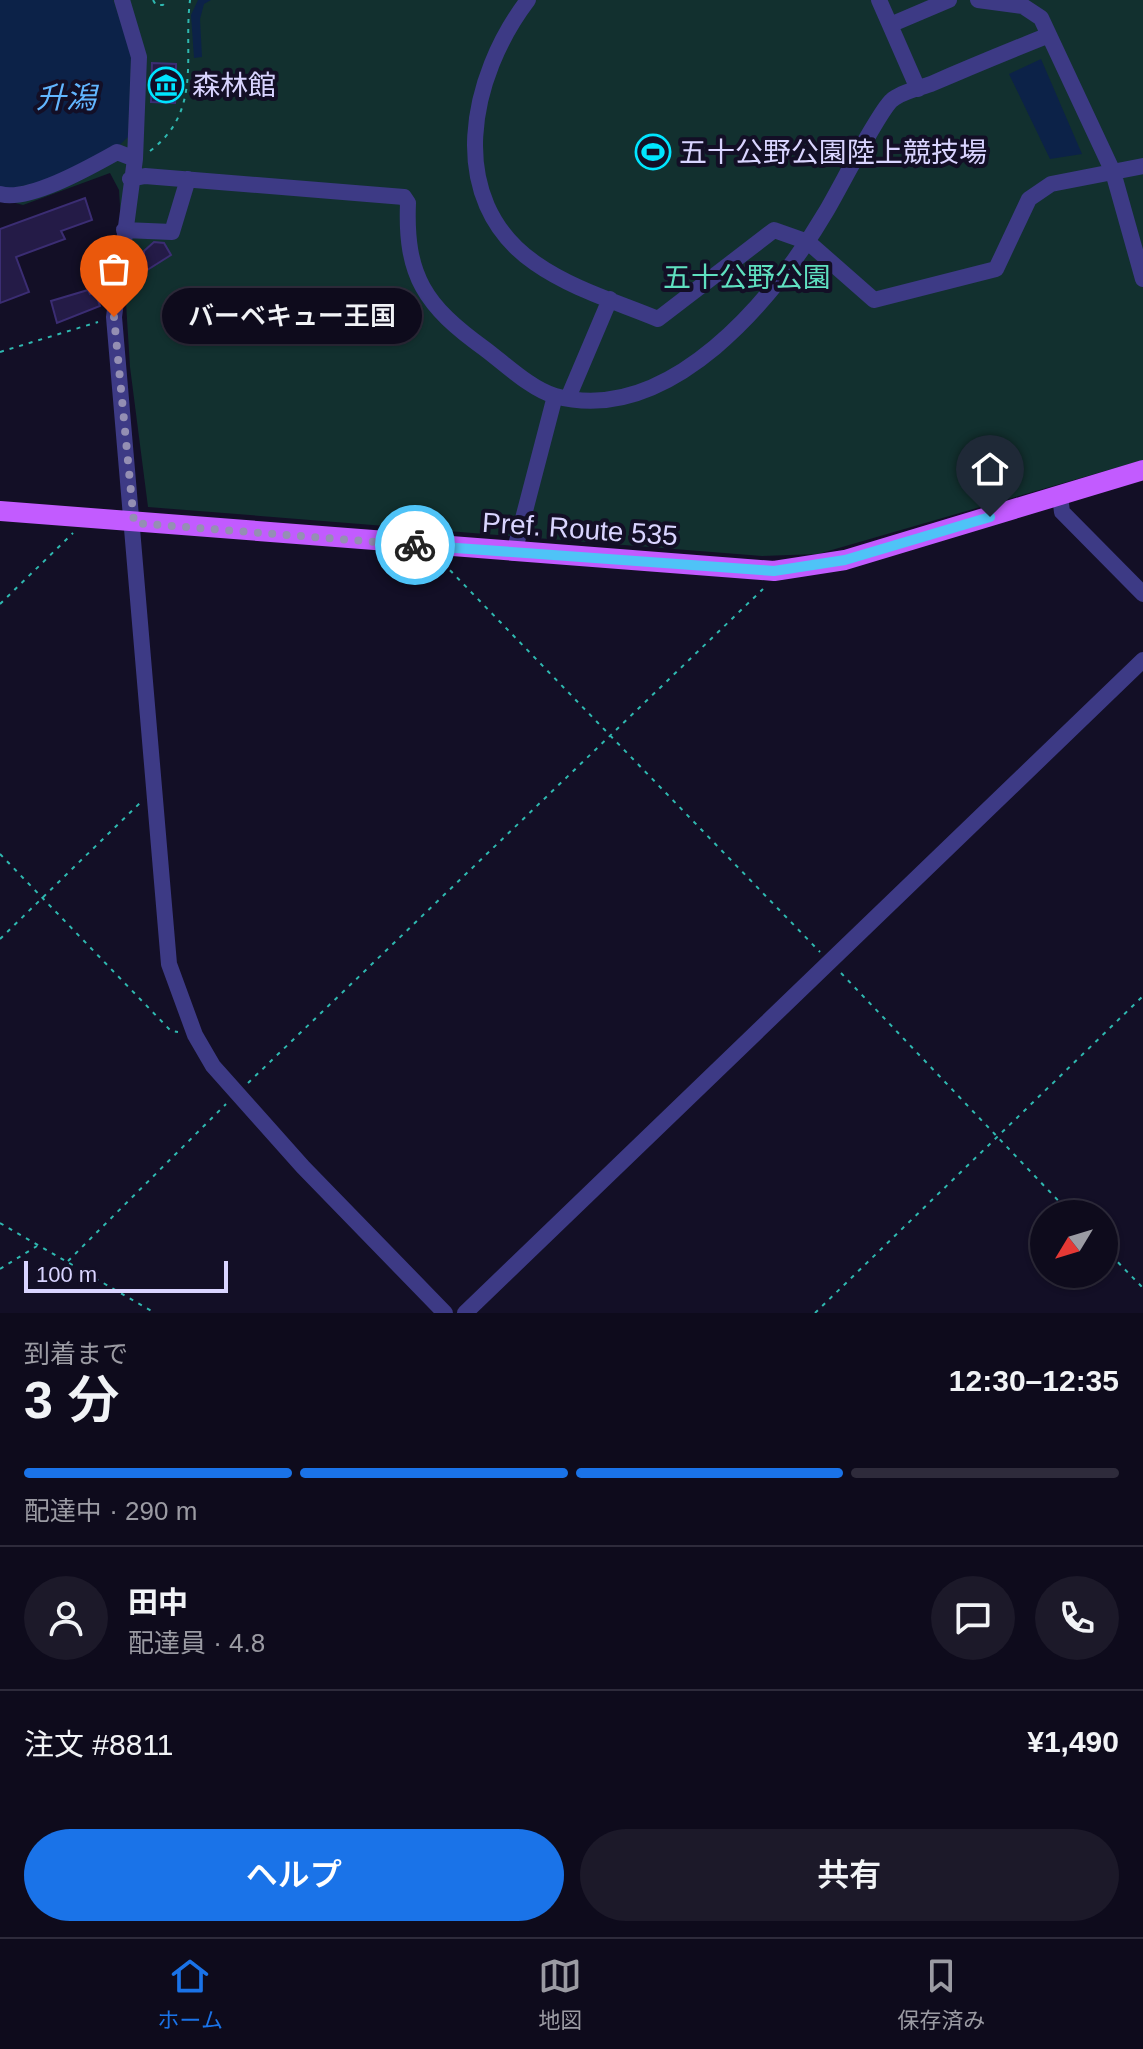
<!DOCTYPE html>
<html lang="ja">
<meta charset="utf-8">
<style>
:root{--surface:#0e0b1c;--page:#1c1929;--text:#f1f3f6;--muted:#9b9ba3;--line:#2e2b3b;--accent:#1a73e8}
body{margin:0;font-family:Helvetica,"Noto Sans JP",sans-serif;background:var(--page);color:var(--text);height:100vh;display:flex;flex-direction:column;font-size:30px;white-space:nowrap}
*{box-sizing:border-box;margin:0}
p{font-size:26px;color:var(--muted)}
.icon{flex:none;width:44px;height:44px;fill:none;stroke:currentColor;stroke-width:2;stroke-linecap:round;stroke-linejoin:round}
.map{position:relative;height:1313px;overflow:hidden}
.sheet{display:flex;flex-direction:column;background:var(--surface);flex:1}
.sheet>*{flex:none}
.needle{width:52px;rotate:232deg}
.buttons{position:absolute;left:1030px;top:1200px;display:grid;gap:16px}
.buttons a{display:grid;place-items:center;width:88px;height:88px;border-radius:50%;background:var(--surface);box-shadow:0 2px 6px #0004,0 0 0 2px var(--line);font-size:40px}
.scale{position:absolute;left:24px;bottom:20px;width:204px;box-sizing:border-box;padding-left:8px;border:4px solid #d9d4ff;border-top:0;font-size:22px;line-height:28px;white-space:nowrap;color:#d9d4ff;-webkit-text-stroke:6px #130f26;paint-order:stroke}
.pin{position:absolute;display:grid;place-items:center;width:68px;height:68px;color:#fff;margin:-82px -34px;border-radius:50% 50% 50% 0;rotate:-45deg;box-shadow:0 0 8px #0007}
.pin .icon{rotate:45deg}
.courier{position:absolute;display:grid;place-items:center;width:80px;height:80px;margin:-40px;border:6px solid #4fc3f7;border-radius:50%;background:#fff;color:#222;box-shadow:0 2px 10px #0007}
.bubble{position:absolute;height:56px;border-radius:28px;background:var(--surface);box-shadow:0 2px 6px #0004,0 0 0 2px var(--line);font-size:26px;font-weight:600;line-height:56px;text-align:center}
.headline em{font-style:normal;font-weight:600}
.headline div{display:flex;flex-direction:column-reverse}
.headline{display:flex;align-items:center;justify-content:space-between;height:136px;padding:0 24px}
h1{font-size:52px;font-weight:600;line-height:60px}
.bar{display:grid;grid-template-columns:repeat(4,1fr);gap:12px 8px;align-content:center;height:96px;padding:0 24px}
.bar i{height:10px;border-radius:6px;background:var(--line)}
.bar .selected{background:var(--accent)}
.bar p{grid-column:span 4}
.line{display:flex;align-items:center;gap:20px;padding:0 24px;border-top:2px solid var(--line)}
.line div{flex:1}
.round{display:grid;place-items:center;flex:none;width:84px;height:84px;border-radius:42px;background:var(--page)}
.primary-button{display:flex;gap:16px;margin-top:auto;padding:16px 24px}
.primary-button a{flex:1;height:92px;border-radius:48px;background:var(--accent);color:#fff;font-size:32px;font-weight:600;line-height:92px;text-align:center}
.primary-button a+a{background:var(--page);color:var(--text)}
.dock{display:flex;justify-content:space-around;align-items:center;height:112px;border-top:2px solid var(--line);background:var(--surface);font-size:22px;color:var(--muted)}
.dock a{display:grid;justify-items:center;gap:4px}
.dock .selected{color:var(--accent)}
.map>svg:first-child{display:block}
</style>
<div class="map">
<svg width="1143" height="1313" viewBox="0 0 1143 1313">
<rect width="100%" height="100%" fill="#130f26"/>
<path fill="#12302f" d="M0 0H1143V460L818 554 762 556 148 507 130 367 119 190 110 173 23 205 0 199Z"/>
<path fill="#0c2248" d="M0 0H113L131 53 128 137C88 177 53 178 0 191Z
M198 0H211L204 4 200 19 202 57 194 58 191 15Z
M1041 59 1082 154 1050 159 1009 74Z"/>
<path fill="#241b47" stroke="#3b2d73" stroke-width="2" d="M152 63 176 64V76H180V95H176L175 103 151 102Z
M85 198 92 220 61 231 65 239 16 257 29 292 0 303V229Z
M154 242 164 243 171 255 144 272V251Z
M88 290 90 294 95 292 100 306 57 323 51 301Z"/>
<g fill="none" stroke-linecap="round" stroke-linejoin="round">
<path stroke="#2fb8b0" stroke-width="2" stroke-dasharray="4 6" stroke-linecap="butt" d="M153 0 156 5H163L167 0
M150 151C203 111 183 56 190 0
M0 352 98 322
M443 563 820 952
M0 604 73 533
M0 854 171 1031 178 1032
M0 939 140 803
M841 973 1071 1214
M248 1083 763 589
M0 1223 155 1313
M1104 1248 1143 1288
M68 1261 226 1104
M0 1269 37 1246
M815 1313 1143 996"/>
<path stroke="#3d3a85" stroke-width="16" d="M528 0C470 76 443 199 535 263 572 289 617 302 658 319L774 230 808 242 874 300 996 269 1029 199 1051 184 1143 166
M879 0 890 25
M978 0 1023 6 1041 18 1113 172 1143 279
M918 89 890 25 949 0
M135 159 114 317 169 964 195 1035 213 1066 303 1167 445 1313
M130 179 145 176 404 197 408 203C405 276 425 306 485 349 505 364 531 389 555 396 670 427 776 297 827 210 839 190 879 111 892 100 901 92 920 88 931 84 970 67 1009 51 1049 35
M0 194C29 202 90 167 117 152L135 159 139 57 122 0
M124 230 172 232 188 179
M568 398 610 299
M1060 496 1062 512 1143 594
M514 553 555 396
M465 1313 1143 660"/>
<path stroke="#c25bff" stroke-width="20" d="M0 511 774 571 845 560 1143 470"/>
</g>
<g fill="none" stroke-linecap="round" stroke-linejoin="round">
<path stroke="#948fb3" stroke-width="8" stroke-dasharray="0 14.4" d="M114 317 134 523 415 545"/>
<path stroke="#4fc3f7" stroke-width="10" d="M415 545 774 571 845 560 990 517"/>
</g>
<defs>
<g id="museum-ring" transform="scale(1.8)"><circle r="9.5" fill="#130f26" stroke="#00e5ff" stroke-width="1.5"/><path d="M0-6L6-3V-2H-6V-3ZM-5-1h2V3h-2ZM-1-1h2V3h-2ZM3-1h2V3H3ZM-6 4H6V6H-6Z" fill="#00e5ff"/></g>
<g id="stadium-ring" transform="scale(1.8)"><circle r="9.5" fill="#130f26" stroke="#00e5ff" stroke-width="1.5"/><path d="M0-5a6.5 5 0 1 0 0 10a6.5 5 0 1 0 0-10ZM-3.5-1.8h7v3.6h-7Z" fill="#00e5ff"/></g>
</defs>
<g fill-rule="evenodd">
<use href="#museum-ring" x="166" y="85"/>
<use href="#stadium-ring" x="653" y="152"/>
</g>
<g text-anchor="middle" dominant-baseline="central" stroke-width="8" stroke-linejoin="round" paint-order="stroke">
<g font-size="28" fill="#d9d4ff" stroke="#130f26" text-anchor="start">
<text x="192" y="85">森林館</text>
<text x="679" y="152">五十公野公園陸上競技場</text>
</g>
<g font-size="28" fill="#5fe0c0" stroke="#130f26">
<text x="747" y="277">五十公野公園</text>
</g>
<g font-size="28" fill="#d9d4ff" stroke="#130f26">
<text transform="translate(580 529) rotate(4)">Pref. Route 535</text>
</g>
<g font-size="30" font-style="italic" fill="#62b6ff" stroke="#130f26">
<text x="66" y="97">升潟</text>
</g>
</g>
</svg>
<div class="buttons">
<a><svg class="needle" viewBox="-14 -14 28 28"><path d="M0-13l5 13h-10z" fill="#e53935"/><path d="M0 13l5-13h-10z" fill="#9b9ba3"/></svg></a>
</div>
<div class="scale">100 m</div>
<div class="pin" style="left:114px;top:317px;background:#ea580c"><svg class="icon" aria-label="bag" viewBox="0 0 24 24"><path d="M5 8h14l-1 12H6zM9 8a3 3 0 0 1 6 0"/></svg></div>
<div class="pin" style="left:990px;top:517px;background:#1f2937"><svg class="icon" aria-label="home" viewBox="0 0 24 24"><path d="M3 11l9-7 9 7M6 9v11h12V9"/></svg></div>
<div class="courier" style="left:415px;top:545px"><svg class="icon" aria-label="bike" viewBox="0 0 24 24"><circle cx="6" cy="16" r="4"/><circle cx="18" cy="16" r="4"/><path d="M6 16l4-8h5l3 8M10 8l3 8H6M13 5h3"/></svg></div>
<div class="bubble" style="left:162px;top:288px;width:260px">バーベキュー王国</div>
</div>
<section class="sheet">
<div class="headline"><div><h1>3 分</h1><p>到着まで</p></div><em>12:30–12:35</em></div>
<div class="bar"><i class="selected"></i><i class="selected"></i><i class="selected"></i><i></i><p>配達中 · 290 m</p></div>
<div class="line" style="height:144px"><a class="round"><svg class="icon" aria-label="person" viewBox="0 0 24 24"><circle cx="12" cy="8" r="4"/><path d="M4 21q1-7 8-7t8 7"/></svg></a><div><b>田中</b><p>配達員 · 4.8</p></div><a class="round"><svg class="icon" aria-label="chat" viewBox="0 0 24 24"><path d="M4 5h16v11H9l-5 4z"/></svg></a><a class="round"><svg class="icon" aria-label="phone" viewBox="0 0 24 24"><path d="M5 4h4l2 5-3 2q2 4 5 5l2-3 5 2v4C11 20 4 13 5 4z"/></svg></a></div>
<div class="line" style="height:104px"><div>注文 #8811</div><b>¥1,490</b></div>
<div class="primary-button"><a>ヘルプ</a><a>共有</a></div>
</section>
<nav class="dock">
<a class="selected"><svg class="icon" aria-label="home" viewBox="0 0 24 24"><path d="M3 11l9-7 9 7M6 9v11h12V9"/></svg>ホーム</a>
<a><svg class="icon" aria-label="map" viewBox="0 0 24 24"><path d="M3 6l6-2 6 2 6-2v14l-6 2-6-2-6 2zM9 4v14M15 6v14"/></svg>地図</a>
<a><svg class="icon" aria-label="saved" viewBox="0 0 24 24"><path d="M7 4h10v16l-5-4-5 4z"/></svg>保存済み</a>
</nav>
